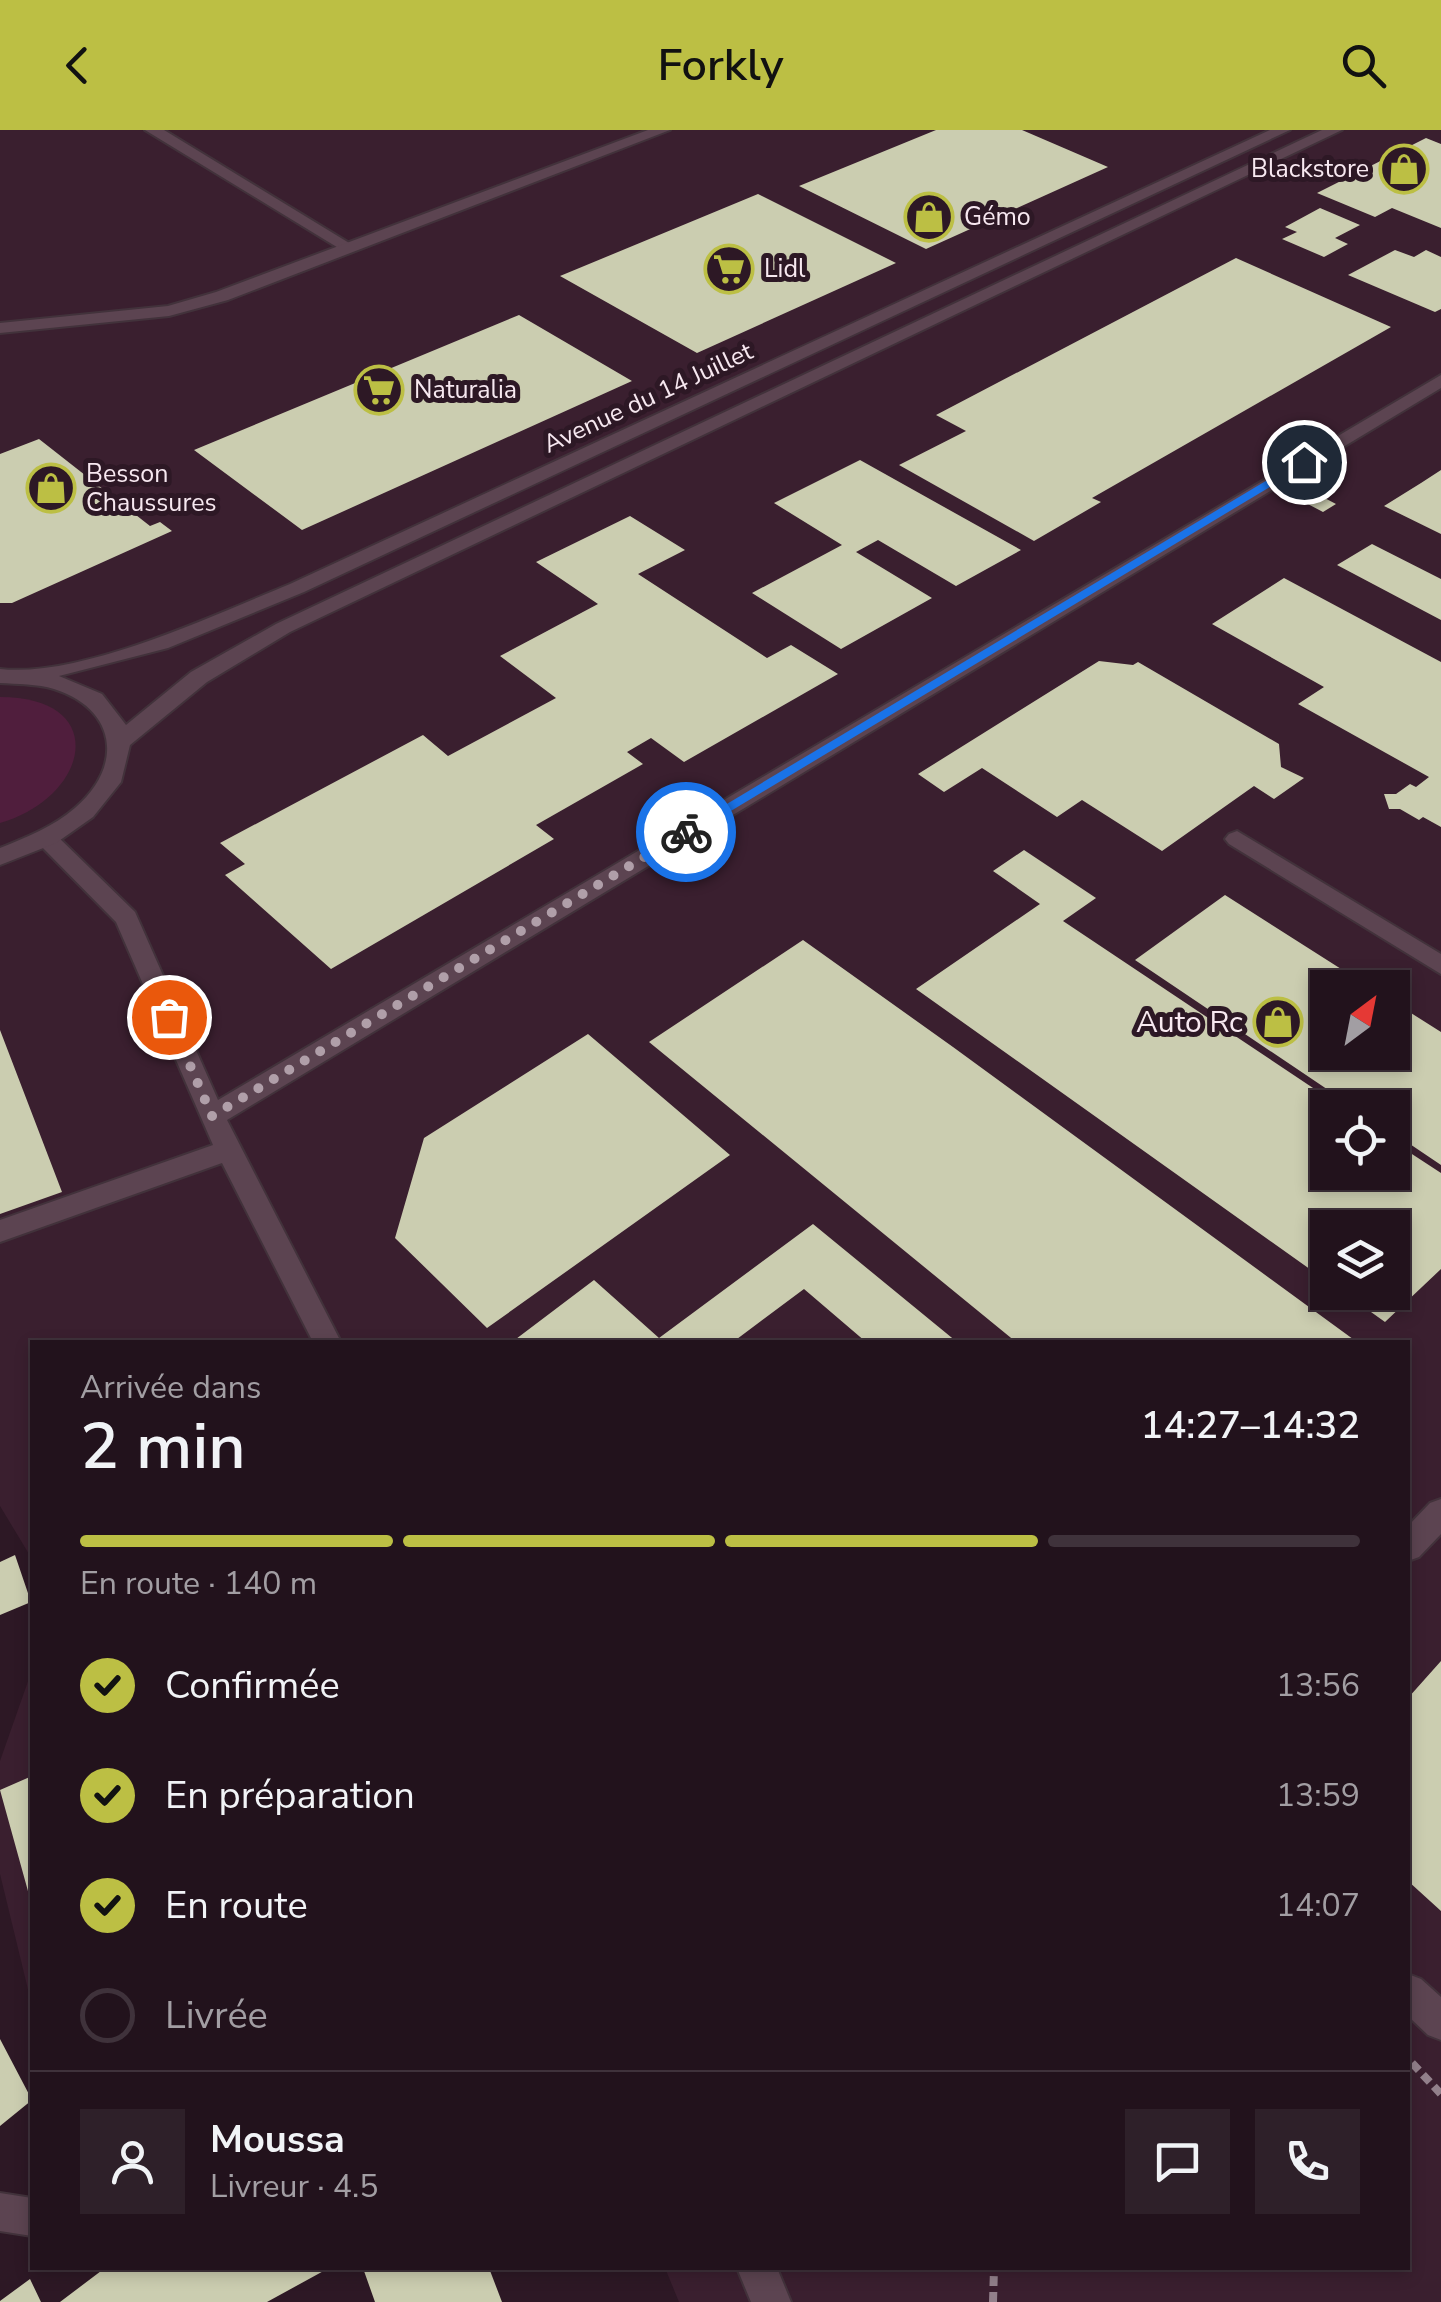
<!DOCTYPE html>
<html lang="fr">
<meta charset="utf-8">
<style>
:root{--surface:#22121c;--page:#2e2029;--text:#f1f3f6;--muted:#a29ea3;--line:#3f323b;--accent:#bcbf44}
body{margin:0;font-family:"Nunito Sans",sans-serif;background:var(--page);color:var(--text);height:100vh;display:flex;flex-direction:column;font-size:38px;white-space:nowrap}
*{box-sizing:border-box;margin:0}
p{font-size:32px;color:var(--muted)}
.icon{flex:none;width:55px;height:55px;fill:none;stroke:currentColor;stroke-width:2;stroke-linecap:round;stroke-linejoin:round}
.map{position:relative;flex:1;overflow:hidden}
.panel{position:absolute;left:30px;top:1210px;width:1380px;height:930px;display:flex;flex-direction:column;background:var(--surface);border-radius:0px;box-shadow:0 5px 15px #0003,0 0 0 2px var(--line)}
.panel>*{flex:none}
.needle{width:65px;rotate:32deg}
.fabs{position:absolute;left:1310px;top:840px;display:grid;gap:20px}
.fabs a{display:grid;place-items:center;width:100px;height:100px;border-radius:0px;background:var(--surface);box-shadow:0 5px 15px #0003,0 0 0 2px var(--line);font-size:50px}
.pin{position:absolute;display:grid;place-items:center;width:85px;height:85px;color:#fff;margin:-42px;border:5px solid #fff;border-radius:50%;box-shadow:0 2px 10px #0007}
.courier{position:absolute;display:grid;place-items:center;width:100px;height:100px;margin:-50px;border:8px solid #1a73e8;border-radius:50%;background:#fff;color:#222;box-shadow:0 2px 12px #0007}
.summary em{font-style:normal;font-weight:600}
.summary div{display:flex;flex-direction:column-reverse}
.summary{display:flex;align-items:center;justify-content:space-between;height:170px;padding:0 50px}
h1{font-size:65px;font-weight:600;line-height:75px}
.bar{display:grid;grid-template-columns:repeat(4,1fr);gap:15px 10px;align-content:center;height:120px;padding:0 50px}
.bar i{height:12px;border-radius:8px;background:var(--line)}
.bar .active{background:var(--accent)}
.bar p{grid-column:span 4}
.line{display:flex;align-items:center;gap:25px;padding:0 50px;border-top:2px solid var(--line)}
.line div{flex:1}
.round{display:grid;place-items:center;flex:none;width:105px;height:105px;border-radius:0px;background:var(--page)}
ol{padding:0 50px;list-style:none}
li{display:flex;align-items:center;gap:30px;height:110px}
li p{margin-inline-start:auto}
li .icon{padding:10px;border-radius:50%;background:var(--accent);color:#111;stroke-width:4}
li:last-child{color:var(--muted)}
li i{width:55px;height:55px;border:5px solid var(--line);border-radius:50%}
header{display:flex;justify-content:space-between;align-items:center;height:130px;padding:0 50px;background:var(--accent);color:#111;font-size:45px;font-weight:600}
.map>svg:first-child{display:block}
</style>
<header><svg class="icon" aria-label="back" viewBox="0 0 24 24"><path d="M15 5l-7 7 7 7"/></svg>Forkly<svg class="icon" aria-label="search" viewBox="0 0 24 24"><circle cx="10" cy="10" r="6"/><path d="M15 15l6 6"/></svg></header>
<div class="map">
<svg width="1441" height="2172" viewBox="0 0 1441 2172">
<rect width="100%" height="100%" fill="#2d1825"/>
<path fill="#3a1f2f" fill-rule="evenodd" d="M0 0H1441V2172H679L665 2138H1408V1212H32V1429L0 1376ZM1328 858H1392V922H1328ZM1328 978H1392V1042H1328ZM1328 1098H1392V1162H1328Z
M32 1540V1876L0 1744V1631Z"/>
<path fill="#501e3d" d="M0 567C111 567 90 667 0 693Z"/>
<path fill="#cbcdb0" d="M936 0H1022L1108 37 926 119 799 56Z
M1426 8 1441 14V98L1392 78 1375 87 1317 63Z
M758 64 896 133 697 223 560 146Z
M1320 78 1360 95 1335 108 1348 114 1324 127 1282 109 1297 102 1285 97Z
M1395 120 1414 127 1426 120 1441 127V179L1435 182 1348 145Z
M1236 128 1391 197 1092 368 1101 372 1034 411 899 335 966 301 936 285Z
M519 185 632 251 302 400 194 320Z
M39 309 150 396 160 392 172 401 12 473H0V324Z
M860 330 1021 420 956 456 878 410 856 422 932 468 841 519 752 463 842 415 774 373Z
M1441 340V404L1384 376 1421 353Z
M1317 364 1336 374 1323 382 1304 372Z
M630 386 685 420 638 444 767 528 791 515 838 544 684 632 651 608 627 622 643 634 536 695 554 709 331 839 225 745 245 734 220 713 423 605 448 626 556 568 500 526 598 474 536 432Z
M1372 414 1441 449V490L1337 435Z
M1284 448 1441 532V697L1423 687 1419 690 1400 679H1389L1384 664H1396L1410 654 1416 657 1429 647 1298 574 1324 557 1212 494Z
M1099 531 1133 535 1138 532 1279 614 1281 637 1304 648 1274 669 1254 656 1162 721 1082 670 1057 687 982 638 944 662 918 644Z
M1024 720 1096 768 1063 791 1343 978H1328V1042H1392V1011L1441 1043V1139L1385 1192 1343 1162H1392V1098H1328V1152L916 859 1040 774 993 741Z
M1225 765 1371 858H1328V922H1392V871L1441 902V1035L1392 1002V978H1355L1135 830Z
M803 810 953 917 1357 1212H1016L649 912Z
M0 900 62 1062 0 1084Z
M588 904 730 1025 487 1198 395 1108 424 1008Z
M813 1094 957 1212H866L804 1159 733 1212H512L594 1150 659 1208Z
M15 1425 31 1472 0 1485V1432Z
M1441 1531V1781L1408 1751V1568Z
M32 1646V1772H31L0 1660Z
M0 1909 32 1970 0 1996Z
M105 2138H329L267 2172H60Z
M369 2138H489L502 2172H375L364 2141Z
M30 2149 41 2172H0V2171Z"/>
<g fill="none" stroke-linecap="round" stroke-linejoin="round">
<g stroke="#42323b" stroke-width="4">
<path id="service" d="M145 0H164L359 119 345 122Z
M1237 701 1441 824V844L1229 714 1225 709 1229 704Z
M1408 1844 1421 1849 1441 1867V1910L1428 1905 1408 1886Z"/>
</g>
<g stroke="#42323b" stroke-width="4">
<path id="minor" d="M648 0H670L228 170 169 186 0 203V193L168 176 216 162Z
M1441 245V258L227 990 341 1212H313L222 1033 0 1112V1090L213 1015 116 792 39 714 35 709 39 704H55L135 782 218 970Z
M1441 1369V1404L1419 1427 1408 1431V1396L1430 1373Z
M0 2063 32 2068V2106L0 2101Z
M737 2138H777L791 2172H751Z"/>
</g>
<g stroke="#42323b" stroke-width="4">
<path id="secondary" d="M1270 0H1290L304 462 168 518 59 546 102 564 126 595 191 542 276 494 1322 0H1342L290 502 207 552 130 615 121 652 93 687 56 713 0 735V718C27 707 53 697 75 678 124 636 117 579 54 559 38 554 17 554 0 553V539C81 548 214 485 290 454Z"/>
</g>
<path stroke="#92808b" stroke-width="8" stroke-dasharray="10 6" stroke-linecap="butt" d="M1412 1933 1441 1964
M993 2172 994 2138"/>
<use href="#service" fill="#5c4451" fill-rule="evenodd"/>
<use href="#minor" fill="#5c4451" fill-rule="evenodd"/>
<use href="#secondary" fill="#5c4451" fill-rule="evenodd"/>
</g>
<path fill="#1a73e8" d="M1304 328 1308 334 691 705 680 702Z"/>
<g fill="none" stroke-linecap="round" stroke-linejoin="round">
<path stroke="#b09fa9" stroke-width="10" stroke-dasharray="0 18" d="M169 887 212 986 686 702"/>
</g>
<defs>
<g id="shop-ring" transform="scale(2.5)"><circle r="9.5" fill="#2d1825" stroke="#bcbf44" stroke-width="1.5"/><path d="M-5-2.5h2.3a2.7 3.5 0 0 1 5.4 0H5L5.5 6h-11ZM-1.5-2.5h3a1.5 2.3 0 0 0-3 0Z" fill="#bcbf44"/></g>
<g id="supermarket-ring" transform="scale(2.5)"><circle r="9.5" fill="#2d1825" stroke="#bcbf44" stroke-width="1.5"/><path d="M-6-5.5h2.5l.6 2H6L4.5 2H-2.5L-4.4-4H-6ZM-1.5 3.2a1.3 1.3 0 1 0 .1 0ZM3 3.2a1.3 1.3 0 1 0 .1 0Z" fill="#bcbf44"/></g>
</defs>
<g fill-rule="evenodd">
<use href="#shop-ring" x="1404" y="39"/>
<use href="#shop-ring" x="929" y="87"/>
<use href="#supermarket-ring" x="729" y="139"/>
<use href="#supermarket-ring" x="379" y="260"/>
<use href="#shop-ring" x="51" y="358"/>
<use href="#shop-ring" x="1278" y="892"/>
</g>
<g text-anchor="middle" dominant-baseline="central" stroke-width="10" stroke-linejoin="round" paint-order="stroke">
<g font-size="25" fill="#f7e8f0" stroke="#2d1825" text-anchor="start">
<text x="1369" y="39" text-anchor="end">Blackstore</text>
<text x="964" y="87">Gémo</text>
<text x="764" y="139">Lidl</text>
<text x="414" y="260">Naturalia</text>
<text x="86" y="344">Besson<tspan x="86" dy="29">Chaussures</tspan></text>
</g>
<g font-size="25" fill="#f7e8f0" stroke="#2d1825">
<text transform="translate(648 268) rotate(-25)">Avenue du 14 Juillet</text>
</g>
<g font-size="30" fill="#f7e8f0" stroke="#2d1825" text-anchor="end">
<text x="1243" y="892">Auto Rc</text>
</g>
</g>
</svg>
<div class="fabs">
<a><svg class="needle" viewBox="-14 -14 28 28"><path d="M0-13l5 13h-10z" fill="#e53935"/><path d="M0 13l5-13h-10z" fill="#a29ea3"/></svg></a>
<a><svg class="icon" aria-label="locate" viewBox="0 0 24 24"><circle cx="12" cy="12" r="6"/><path d="M12 2v4M12 18v4M2 12h4M18 12h4"/></svg></a>
<a><svg class="icon" aria-label="layers" viewBox="0 0 24 24"><path d="M12 4l9 5-9 5-9-5zM3 14l9 5 9-5"/></svg></a>
</div>
<div class="pin" style="left:169px;top:887px;background:#ea580c"><svg class="icon" aria-label="bag" viewBox="0 0 24 24"><path d="M5 8h14l-1 12H6zM9 8a3 3 0 0 1 6 0"/></svg></div>
<div class="pin" style="left:1304px;top:332px;background:#1f2937"><svg class="icon" aria-label="home" viewBox="0 0 24 24"><path d="M3 11l9-7 9 7M6 9v11h12V9"/></svg></div>
<div class="courier" style="left:686px;top:702px"><svg class="icon" aria-label="bike" viewBox="0 0 24 24"><circle cx="6" cy="16" r="4"/><circle cx="18" cy="16" r="4"/><path d="M6 16l4-8h5l3 8M10 8l3 8H6M13 5h3"/></svg></div>
<section class="panel">
<div class="summary"><div><h1>2 min</h1><p>Arrivée dans</p></div><em>14:27–14:32</em></div>
<div class="bar"><i class="active"></i><i class="active"></i><i class="active"></i><i></i><p>En route · 140 m</p></div>
<ol>
<li><svg class="icon" aria-label="check" viewBox="0 0 24 24"><path d="M5 12l5 5 9-10"/></svg>Confirmée<p>13:56</p></li>
<li><svg class="icon" aria-label="check" viewBox="0 0 24 24"><path d="M5 12l5 5 9-10"/></svg>En préparation<p>13:59</p></li>
<li><svg class="icon" aria-label="check" viewBox="0 0 24 24"><path d="M5 12l5 5 9-10"/></svg>En route<p>14:07</p></li>
<li><i></i>Livrée</li>
</ol>
<div class="line" style="height:180px"><a class="round"><svg class="icon" aria-label="person" viewBox="0 0 24 24"><circle cx="12" cy="8" r="4"/><path d="M4 21q1-7 8-7t8 7"/></svg></a><div><b>Moussa</b><p>Livreur · 4.5</p></div><a class="round"><svg class="icon" aria-label="chat" viewBox="0 0 24 24"><path d="M4 5h16v11H9l-5 4z"/></svg></a><a class="round"><svg class="icon" aria-label="phone" viewBox="0 0 24 24"><path d="M5 4h4l2 5-3 2q2 4 5 5l2-3 5 2v4C11 20 4 13 5 4z"/></svg></a></div>
</section>
</div>
